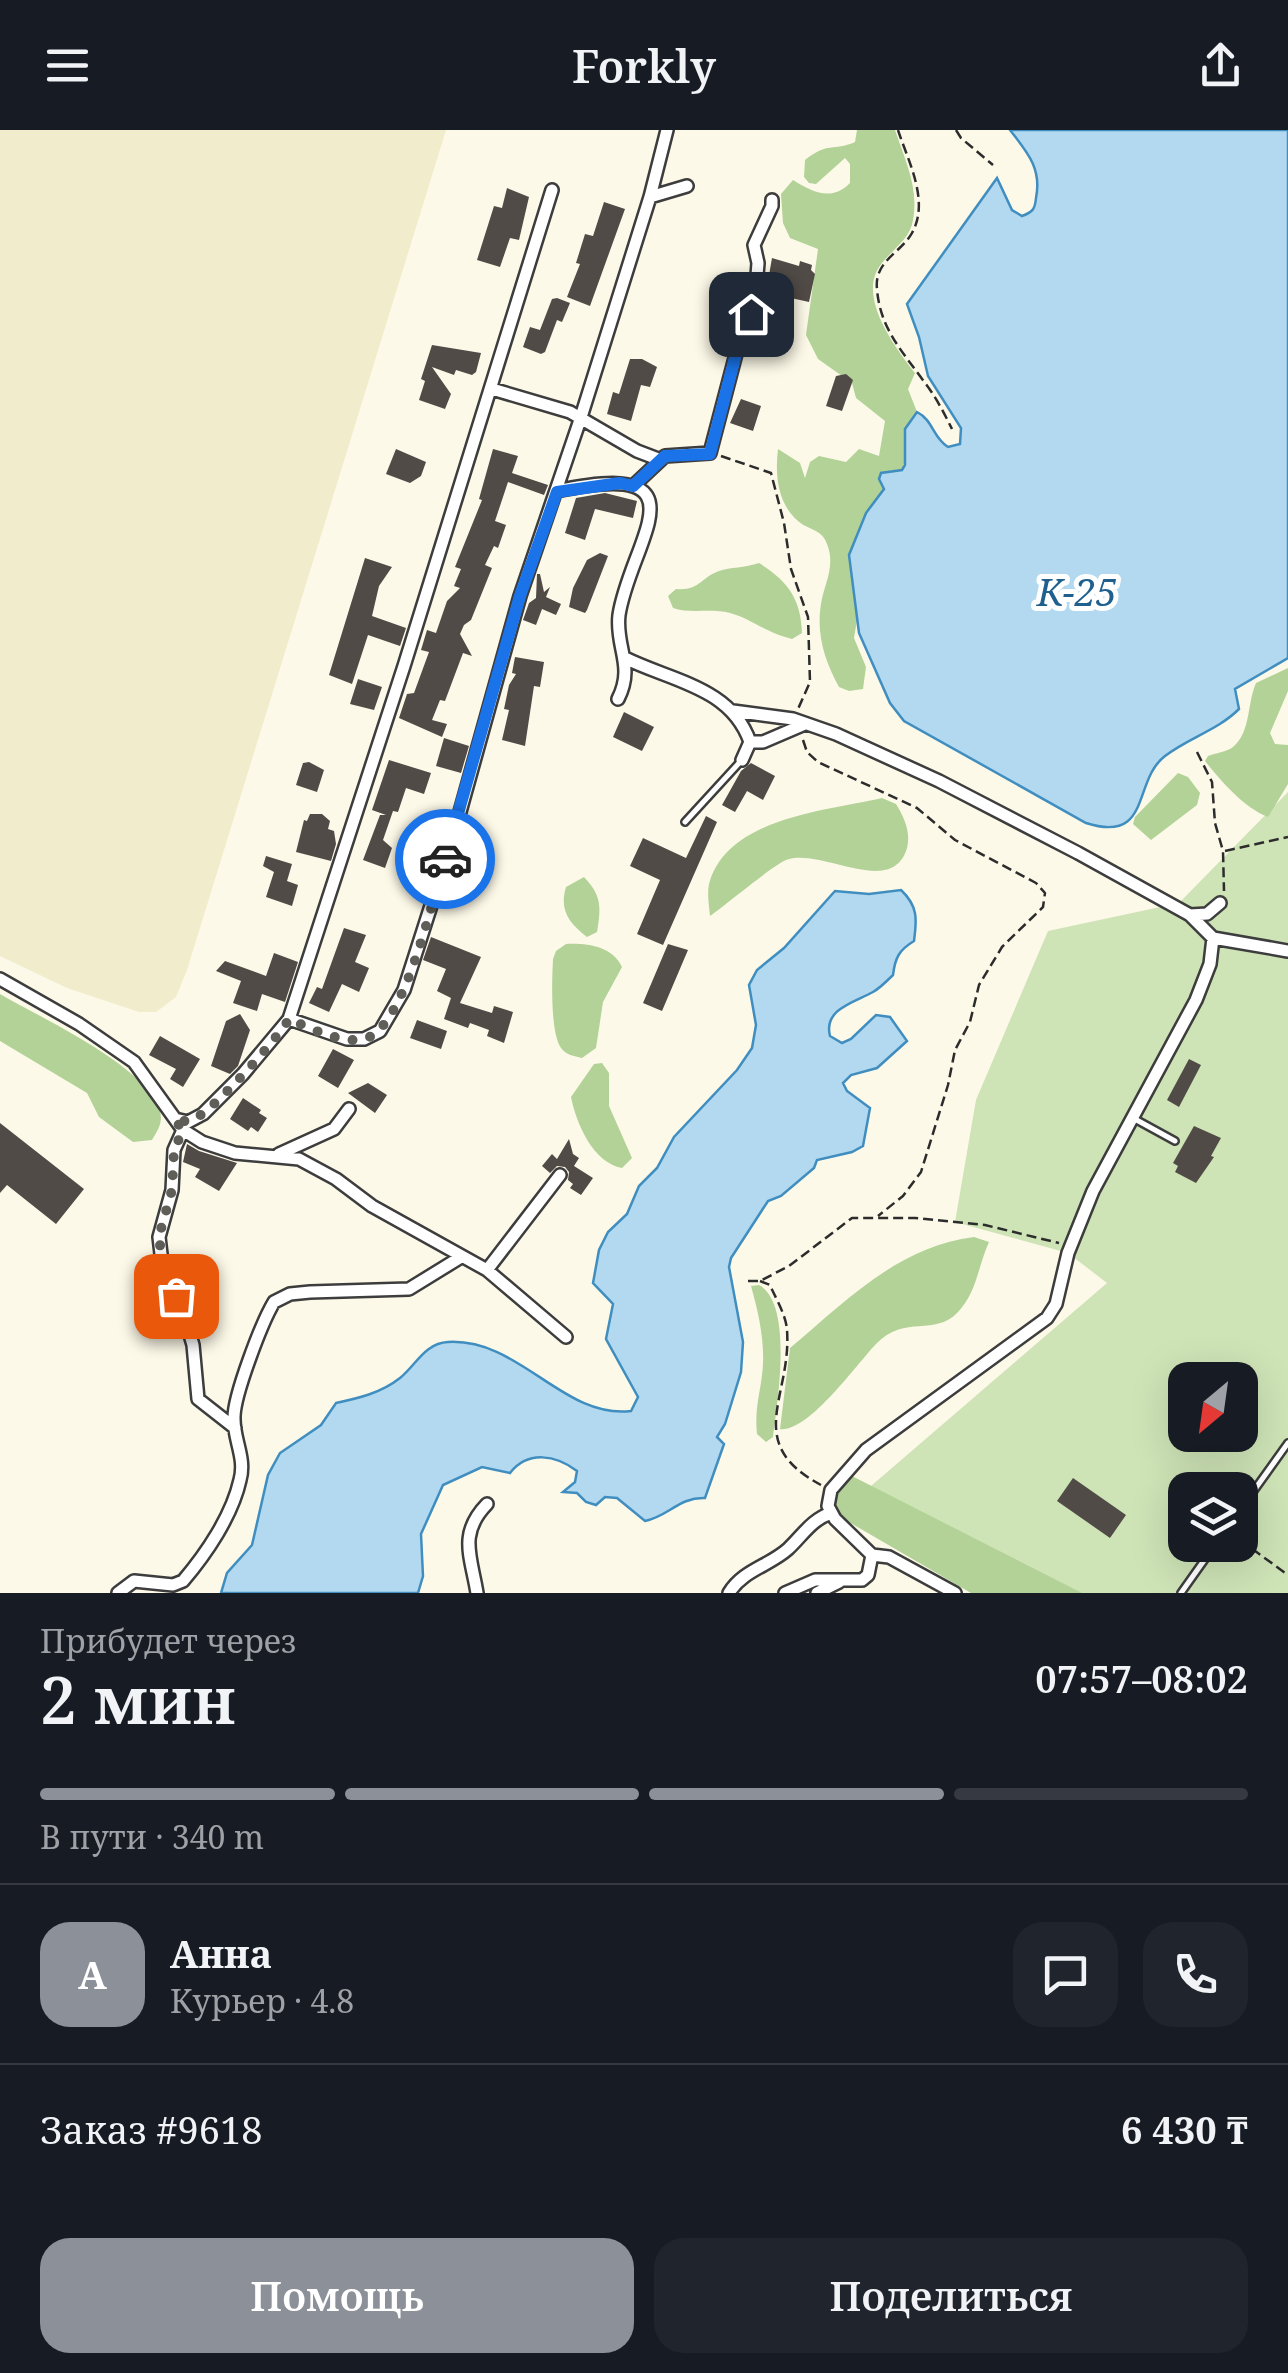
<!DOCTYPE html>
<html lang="ru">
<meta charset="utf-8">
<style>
:root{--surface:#171b24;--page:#20242c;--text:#f1f3f6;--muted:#9ea1a6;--line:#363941;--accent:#8c9099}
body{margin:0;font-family:"Noto Serif",serif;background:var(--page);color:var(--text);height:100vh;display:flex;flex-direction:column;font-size:38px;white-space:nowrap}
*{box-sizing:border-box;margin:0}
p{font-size:32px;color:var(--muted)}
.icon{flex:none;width:55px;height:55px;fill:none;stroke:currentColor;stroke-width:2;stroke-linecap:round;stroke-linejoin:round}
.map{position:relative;height:1463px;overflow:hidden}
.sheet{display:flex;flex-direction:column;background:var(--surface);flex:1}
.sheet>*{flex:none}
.needle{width:65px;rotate:209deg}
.fabs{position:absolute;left:1168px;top:1232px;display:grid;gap:20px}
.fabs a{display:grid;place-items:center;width:90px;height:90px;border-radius:20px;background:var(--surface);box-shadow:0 10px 40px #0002;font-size:50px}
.pin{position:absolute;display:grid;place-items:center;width:85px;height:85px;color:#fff;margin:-42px;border-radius:20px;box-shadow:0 5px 15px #0006}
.courier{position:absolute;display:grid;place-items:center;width:100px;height:100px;margin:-50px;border:8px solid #1a73e8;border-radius:50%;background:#fff;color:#222;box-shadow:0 2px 12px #0007}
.head em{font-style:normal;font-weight:600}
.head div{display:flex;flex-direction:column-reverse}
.head{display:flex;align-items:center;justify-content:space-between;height:170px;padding:0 40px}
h1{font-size:65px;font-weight:600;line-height:75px}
.bar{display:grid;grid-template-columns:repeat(4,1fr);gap:15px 10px;align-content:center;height:120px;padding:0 40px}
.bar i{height:12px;border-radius:8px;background:var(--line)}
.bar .active{background:var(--accent)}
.bar p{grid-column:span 4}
.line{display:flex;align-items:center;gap:25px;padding:0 40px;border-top:2px solid var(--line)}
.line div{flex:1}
.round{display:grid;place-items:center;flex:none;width:105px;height:105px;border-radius:30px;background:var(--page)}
.primary-button{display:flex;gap:20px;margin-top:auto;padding:20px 40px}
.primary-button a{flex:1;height:115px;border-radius:30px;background:var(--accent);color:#fff;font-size:40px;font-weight:600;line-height:115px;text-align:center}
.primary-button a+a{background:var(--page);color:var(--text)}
header{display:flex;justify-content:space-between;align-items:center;height:130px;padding:0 40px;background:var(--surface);font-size:45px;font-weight:600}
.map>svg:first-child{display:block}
</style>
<header><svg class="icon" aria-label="menu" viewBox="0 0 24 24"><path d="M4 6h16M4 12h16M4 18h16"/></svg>Forkly<svg class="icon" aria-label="share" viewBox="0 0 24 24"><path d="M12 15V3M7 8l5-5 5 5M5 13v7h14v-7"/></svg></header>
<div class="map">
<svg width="1288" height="1463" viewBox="0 0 1288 1463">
<rect width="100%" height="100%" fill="#fdf9e8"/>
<path fill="#f0eccc" d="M0 0H446L187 840 176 867 156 882H139L67 858 0 826Z"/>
<path fill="#cee3b6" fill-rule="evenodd" d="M1288 662V1463H1062L871 1356 1107 1153 1068 1123 955 1092 976 970 1048 801 1179 773ZM1185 1250H1240V1305H1185ZM1185 1360H1240V1415H1185Z"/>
<path fill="#b2d297" d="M857 0H895C905 30 919 58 913 90 910 109 894 118 882 133 855 165 895 217 915 243L908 259 917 282C899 300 910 320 902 340H891L884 359 866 383 849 425 858 484 854 508 866 537 863 559 849 561 839 557C825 531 816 505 821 474 824 454 836 436 827 414 822 399 808 400 798 391 777 373 775 344 778 319L800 333 805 348 810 332 819 326 846 332 859 319 879 326 885 291 856 268 852 253 818 229 806 205 818 119 790 108 783 93 781 64 793 50C813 62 831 72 850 53V34L845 28 816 54 809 53 804 47 805 30C829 11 832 22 855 12Z
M759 433C788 451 801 469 802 503L792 509C766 503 752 489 730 483 712 478 689 484 673 478L668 466 676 459C700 461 701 447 719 441 730 437 745 438 759 433Z
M1288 538V561L1270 603 1275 614 1288 615V654L1268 687C1243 677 1222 652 1205 631L1208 626C1215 623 1227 622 1233 617 1251 602 1247 573 1256 553Z
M1178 643 1188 647 1200 663 1197 675 1151 710 1133 694 1135 687Z
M882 668 896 674C904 687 911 702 907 718 892 769 821 717 786 730 772 736 727 774 710 786 709 776 707 764 709 754 727 687 827 681 882 668Z
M584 747C602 766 601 777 597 802L587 807C569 793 559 780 566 757Z
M566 814C587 813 612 816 622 837L603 872 596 918 582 928C574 926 566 925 561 918 550 902 552 849 553 829L556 821Z
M0 864C41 888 147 936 160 981 163 993 158 1000 152 1010L133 1012 99 987 87 963 0 911Z
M602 933 609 943V976L632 1028 622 1038C593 1033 576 993 571 967L594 934Z
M974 1107 989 1112C978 1136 977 1162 958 1182 935 1207 905 1184 876 1214 856 1235 808 1303 780 1299L790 1218C846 1171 899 1116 974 1107Z
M759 1155C794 1174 777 1274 773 1307L766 1312 757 1304C754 1275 762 1259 763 1233 764 1207 758 1181 751 1156Z
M848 1344 1082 1463H971L842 1388 832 1372Z"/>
<path fill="#b2d9ef" stroke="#408ec0" stroke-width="2.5" d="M1010 0H1288V528L1235 559 1239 579C1218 600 1188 608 1165 626 1132 651 1152 714 1086 693L904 591 890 573 859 503 849 425 866 383 884 359 879 349 881 343 902 340 905 335V299L917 282C933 290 933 308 948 317L960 314 961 298 928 246 919 207 907 174 997 48 1012 80 1022 86C1033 82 1035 79 1036 68 1042 38 1027 22 1010 0Z
M901 760C918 776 917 789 914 811 899 820 895 828 893 845 887 851 880 858 873 862 855 872 823 879 830 906L842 913 851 909 876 885 890 887 907 911 877 938 851 945 843 953 847 961 870 978 863 1016 852 1022 817 1030 814 1038 781 1066 768 1071 731 1128 729 1137 743 1212 741 1242 725 1294 717 1307 724 1314 705 1368C679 1367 669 1386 645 1391L617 1368 605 1367 596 1375 586 1372 577 1363 563 1362 575 1352 577 1341C556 1325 528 1320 510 1343L482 1337 443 1355 421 1404 423 1446 418 1463H221L227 1443 252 1415 268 1345 280 1323 321 1295 336 1273C359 1268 381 1263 400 1248 416 1235 425 1213 448 1212 520 1208 563 1289 631 1281L638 1267 606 1209 613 1174 593 1153 599 1120 608 1102 627 1084 639 1056 657 1038 674 1007 737 940 752 918 756 895 749 855 757 840 784 818 835 761 869 764Z"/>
<path fill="#514b47" d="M507 58 529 67 519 110 510 108 500 137 477 130 494 76 502 78Z
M604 72 625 79 590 176 567 167 580 134 576 133 585 104 593 106Z
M772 128 799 136 800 131 812 135 811 140 815 144 809 172 773 164 772 170 765 168Z
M557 168 570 173 562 192 557 190 545 222 541 224 523 217 530 197 540 200 552 169Z
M432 215 481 223 476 242 472 245 456 240 454 245 432 237 451 264 445 279 419 270 425 251 421 249Z
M630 229H642L657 237 650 257 641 255 631 291 607 284 613 262 619 264Z
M846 244 853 250 842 281 826 276 836 246Z
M741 269 761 276 753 301 730 293Z
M396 319 426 332 421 346 410 353 386 344Z
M493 319 518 326 512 343 548 355 544 365 508 352 495 391 506 395 498 418 494 416 485 435 492 438 471 490 464 495 460 504 472 526 463 523 445 571 440 570 432 590 447 594 442 607 399 588 407 564 414 563 429 522 421 520 427 500 436 503 447 471 460 458 454 456 461 439 455 437 482 370 479 369Z
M605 363 637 371 633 388 595 379 585 410 565 403 576 368Z
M600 423 608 426 587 480 585 483 569 477 573 458 587 430Z
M365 428 392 437 379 456 372 486 406 498 400 516 368 505 352 554 329 545Z
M537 444H540L544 462 550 457 546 467 561 474 556 485 542 479 536 495 523 490 529 473 536 468Z
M515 527 544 532 540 557 534 556 525 616 502 610 509 580 504 579 509 555 516 544 512 543Z
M358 549 382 557 374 580 350 574Z
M624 582 654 597 642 621 613 607Z
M444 608 469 616 461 643 436 636Z
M389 630 431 643 424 664 406 658 398 682 393 681 383 710 392 718 385 738 363 730 380 685H386L372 680Z
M309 632 324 640 317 662 296 655 303 633Z
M751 633 775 646 763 670 747 661 735 682 722 675 741 641Z
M310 684H322L330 691 328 699 334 701 336 714 331 731 296 722 304 690 307 691Z
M706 686 717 692 663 815 637 804 660 750 630 736 643 708 686 728Z
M266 726 292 734 287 751 298 755 292 776 266 767 274 742 263 736Z
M344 798 366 805 355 832 369 838 359 862 342 854 329 882 309 873 317 857 322 859Z
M431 807 481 827 460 873 492 883 494 876 513 882 504 913 487 906 489 900 470 893 468 898 444 889 451 868 437 861 446 839 423 830Z
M668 814 688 820 662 881 643 873Z
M274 823 298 832 285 872 262 864 257 881 233 873 241 851 216 841 225 831 266 846Z
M240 884 250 900 238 936 230 944 211 936 226 891Z
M417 890 447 901 441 919 410 908Z
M160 906 200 929 183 957 170 949 176 939 149 925Z
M333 919 354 930 338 958 318 946Z
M1189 929 1201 935 1179 977 1167 970Z
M368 953 387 965 375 983 348 963Z
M243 968 261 980 259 983 267 988 258 1002 251 997 248 1001 230 989Z
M0 993 84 1059 56 1094 7 1055 0 1063Z
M1194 996 1221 1008 1211 1026 1214 1027 1196 1053 1175 1042 1178 1036 1173 1033Z
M569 1009 573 1024 579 1028 574 1036 593 1048 581 1065 570 1058 573 1054 568 1050 569 1042 565 1037 557 1036 550 1043 542 1036 552 1024 557 1029Z
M187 1014 199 1021 237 1033 219 1061 195 1047 200 1039 183 1032Z
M1073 1348 1126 1385 1110 1408 1057 1371Z"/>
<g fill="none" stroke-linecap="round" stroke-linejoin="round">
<g stroke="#3d3d3d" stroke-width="10">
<path id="lane" d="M685 692 740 632
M1133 988 1175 1011
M1240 1380 1288 1313
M1181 1463 1215 1415"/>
</g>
<g stroke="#3d3d3d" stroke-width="16">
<path id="street" d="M650 67 687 56
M492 259 570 282 637 321 658 329
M633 356 665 326 710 323 736 224 755 170 758 133 754 115 772 76V70
M557 361C711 328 630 412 619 485 615 517 635 536 618 569
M625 528C671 551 731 557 750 612L742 630
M733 581 793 589 836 604 939 651 1078 723 1190 785 1213 808 1288 821
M750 612H763L805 594
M1190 785 1207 784 1220 773
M0 849 79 894 134 932 183 1000 202 1012 235 1023 299 1029 336 1049 372 1076 487 1140 566 1207
M289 889 347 909H364L380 901 404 860 453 707 520 466 581 287 650 67 667 0
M175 989 188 992 203 984 243 944 289 889 404 536 552 60
M183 1000 174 1020 172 1060 159 1107 163 1141 182 1178 193 1215 198 1269 235 1298
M279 1024 334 999 349 979
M487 1140 560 1045
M862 1450 868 1445 872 1425
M118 1463 134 1451 173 1455 183 1451C206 1424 232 1386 240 1350 246 1328 234 1311 234 1289 233 1267 262 1192 274 1172L290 1164 310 1162 409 1159 461 1127
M477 1463C471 1426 458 1404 487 1374
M729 1463C743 1440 769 1436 788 1419 803 1405 811 1390 831 1383
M785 1463 815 1450H862
M817 1463 839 1452
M955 1463 889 1427 872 1425 835 1389 828 1376 831 1360 866 1320 1047 1188 1056 1174 1068 1123 1093 1061 1196 870 1210 834 1213 808"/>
</g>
<path stroke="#2c2c2c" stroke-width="2.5" stroke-dasharray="10 5" stroke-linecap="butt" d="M898 0C908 31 930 71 912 103 900 124 874 131 877 159 880 199 903 222 925 253 936 267 944 283 952 299
M956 0 961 8 993 35
M721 326 771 343 784 393 791 439 808 487 810 552 798 579
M803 610 807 622 818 632 917 678 955 710 1036 753 1045 763 1043 777 1002 817 979 855 970 892 955 920 948 955 921 1042 903 1066 878 1086
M1197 622 1212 652 1215 693 1223 721 1224 761
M1225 721 1288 707
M748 1151H760L789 1136 852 1088H915L985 1095 1059 1113
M760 1151 770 1155C776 1169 786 1185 787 1200 792 1267 742 1313 821 1355
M1240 1410 1288 1445"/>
<use href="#lane" stroke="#fff" stroke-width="5"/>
<use href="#street" stroke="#fff" stroke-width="11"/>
</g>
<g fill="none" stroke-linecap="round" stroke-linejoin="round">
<path stroke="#5f5e58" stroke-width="10" stroke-dasharray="0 18" d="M176 1166 163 1141 159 1106 172 1060 174 1020 183 1000 174 989C179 990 185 992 190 991 208 987 279 907 289 889 310 898 340 914 364 909 404 901 433 767 445 729"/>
<path stroke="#1a73e8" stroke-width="12" d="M445 729 520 466 557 362 620 353 633 356 665 326 710 324 736 224 751 184"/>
</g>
<g text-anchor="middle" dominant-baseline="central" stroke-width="10" stroke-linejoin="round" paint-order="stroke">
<g font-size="38" font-style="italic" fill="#20608e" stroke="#fff">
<text x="1077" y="461">К-25</text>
</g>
</g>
</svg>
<div class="fabs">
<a><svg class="needle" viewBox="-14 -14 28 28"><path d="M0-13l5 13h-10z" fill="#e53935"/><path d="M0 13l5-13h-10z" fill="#9ea1a6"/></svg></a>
<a><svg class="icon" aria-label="layers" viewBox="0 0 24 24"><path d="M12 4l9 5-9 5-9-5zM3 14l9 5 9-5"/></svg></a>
</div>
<div class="pin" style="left:176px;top:1166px;background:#ea580c"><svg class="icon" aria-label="bag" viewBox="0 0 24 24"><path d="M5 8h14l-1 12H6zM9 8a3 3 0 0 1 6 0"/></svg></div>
<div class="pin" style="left:751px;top:184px;background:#1f2937"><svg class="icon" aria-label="home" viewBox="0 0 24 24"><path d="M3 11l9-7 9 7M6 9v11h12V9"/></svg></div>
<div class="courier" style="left:445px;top:729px"><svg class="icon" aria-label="car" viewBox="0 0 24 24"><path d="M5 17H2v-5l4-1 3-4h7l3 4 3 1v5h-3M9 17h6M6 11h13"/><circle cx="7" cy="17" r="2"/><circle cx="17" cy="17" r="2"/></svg></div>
</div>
<section class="sheet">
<div class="head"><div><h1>2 мин</h1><p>Прибудет через</p></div><em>07:57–08:02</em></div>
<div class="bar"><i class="active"></i><i class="active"></i><i class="active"></i><i></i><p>В пути · 340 m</p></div>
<div class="line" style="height:180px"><b class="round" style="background:var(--accent);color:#fff">А</b><div><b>Анна</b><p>Курьер · 4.8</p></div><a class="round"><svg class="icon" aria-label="chat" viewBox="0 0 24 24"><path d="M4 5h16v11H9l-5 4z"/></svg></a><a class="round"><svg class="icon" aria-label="phone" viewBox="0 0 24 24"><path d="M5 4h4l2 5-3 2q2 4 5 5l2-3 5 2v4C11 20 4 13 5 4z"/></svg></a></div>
<div class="line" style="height:130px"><div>Заказ #9618</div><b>6 430 ₸</b></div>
<div class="primary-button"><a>Помощь</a><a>Поделиться</a></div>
</section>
